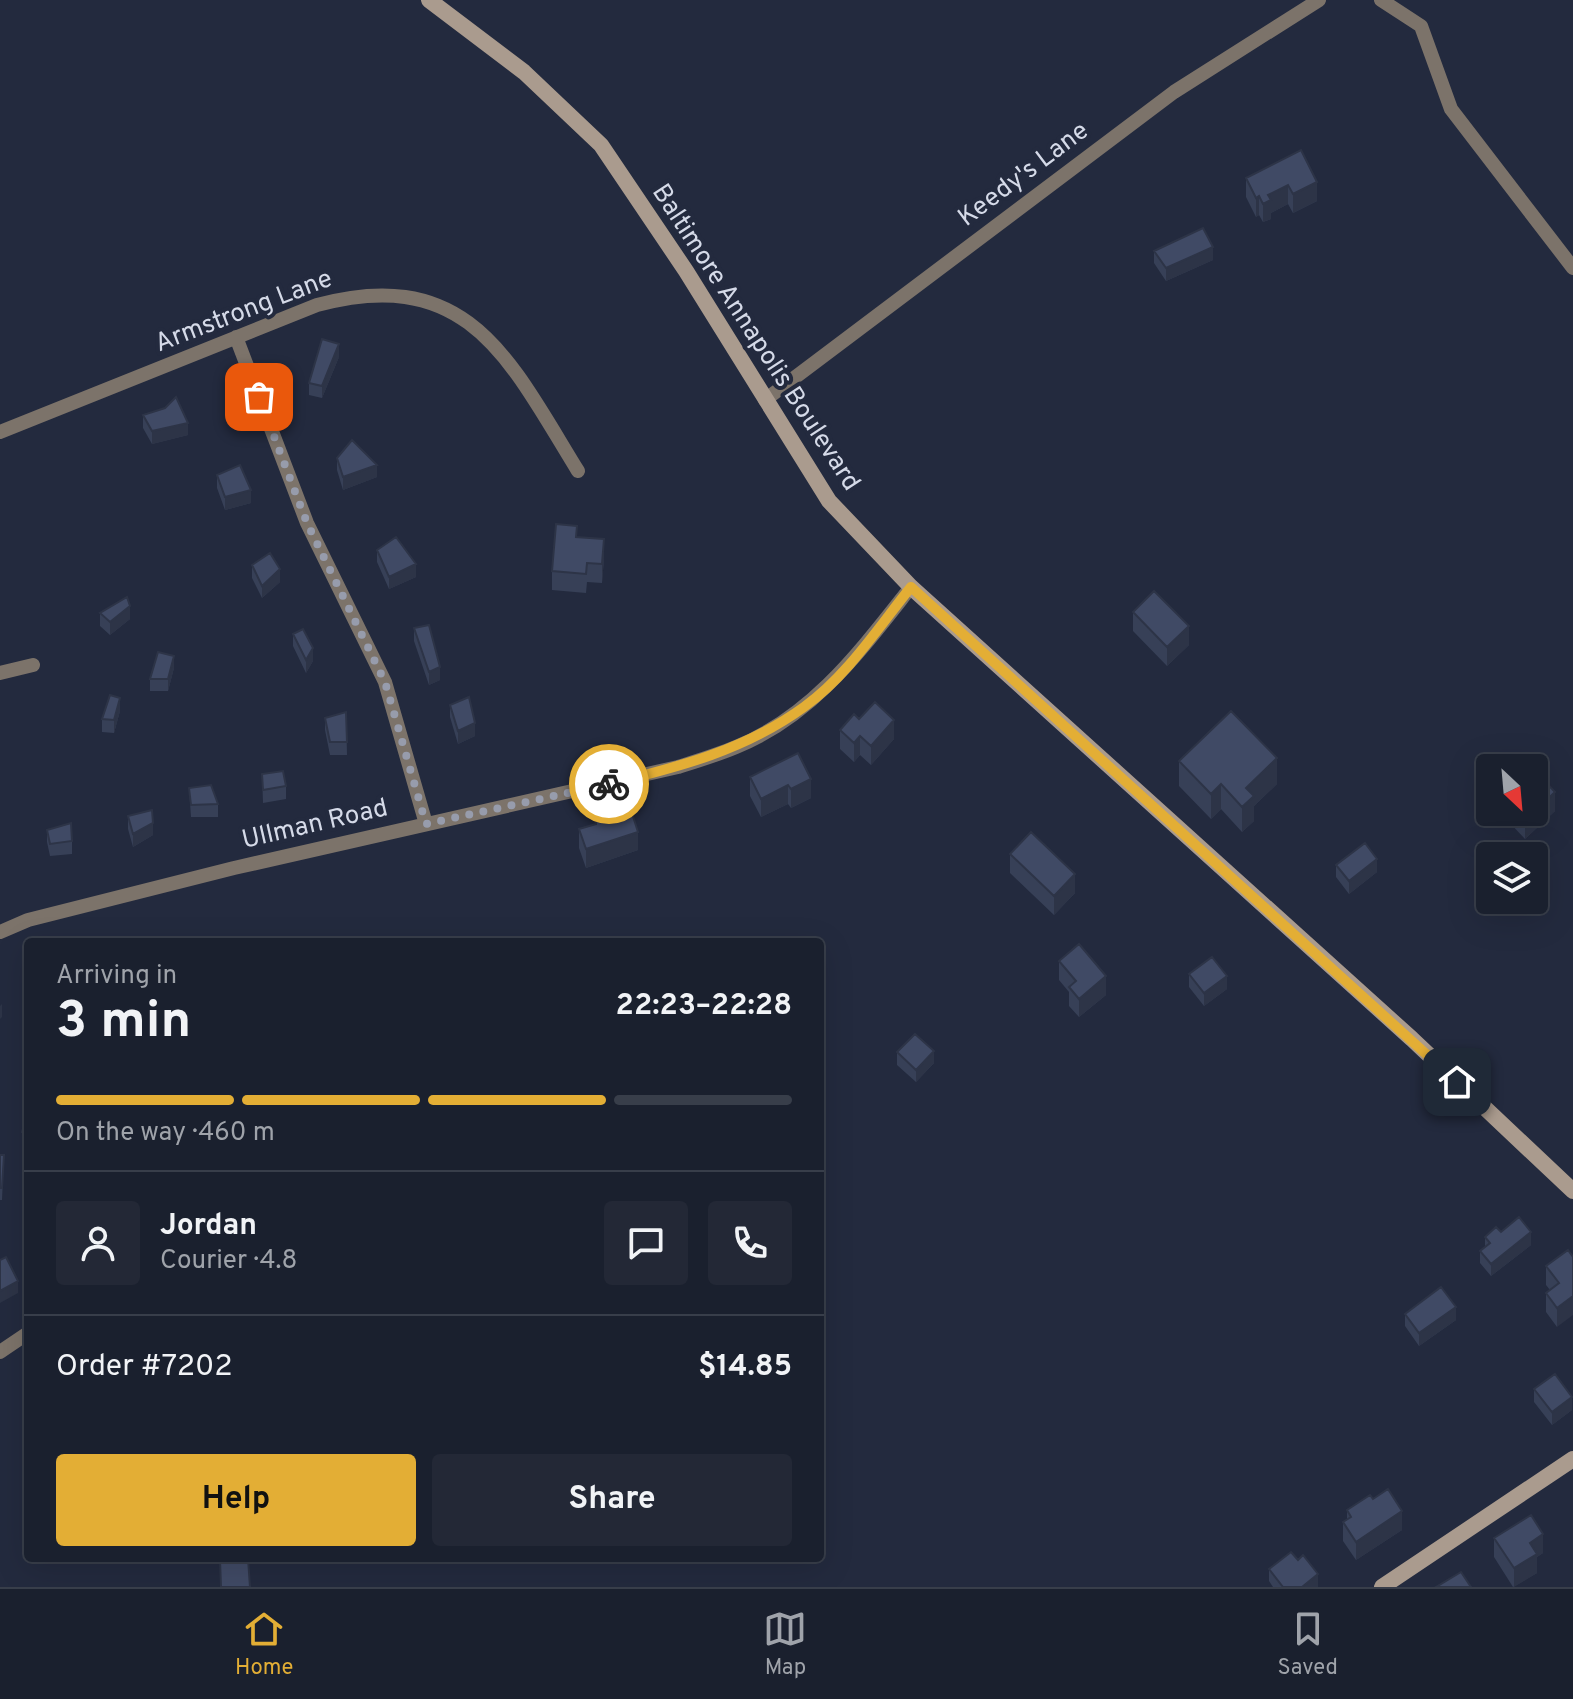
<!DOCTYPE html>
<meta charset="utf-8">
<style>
:root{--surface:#1a202e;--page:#232836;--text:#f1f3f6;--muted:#9fa3aa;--line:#383e4a;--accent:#e3ae35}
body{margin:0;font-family:Overpass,sans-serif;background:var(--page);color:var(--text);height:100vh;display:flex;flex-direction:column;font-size:30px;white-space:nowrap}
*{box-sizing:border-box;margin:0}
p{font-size:26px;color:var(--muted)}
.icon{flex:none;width:44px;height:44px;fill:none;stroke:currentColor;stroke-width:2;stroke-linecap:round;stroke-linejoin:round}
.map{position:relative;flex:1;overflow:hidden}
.side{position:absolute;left:24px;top:938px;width:800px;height:624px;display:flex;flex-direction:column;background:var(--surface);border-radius:8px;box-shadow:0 8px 32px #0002,0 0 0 2px var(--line)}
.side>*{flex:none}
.needle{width:52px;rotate:154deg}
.buttons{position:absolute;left:1476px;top:754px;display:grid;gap:16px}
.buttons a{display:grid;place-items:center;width:72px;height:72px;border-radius:8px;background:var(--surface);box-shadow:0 8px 32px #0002,0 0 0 2px var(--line);font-size:40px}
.pin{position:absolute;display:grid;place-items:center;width:68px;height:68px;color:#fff;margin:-34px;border-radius:16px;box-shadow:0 4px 12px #0006}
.courier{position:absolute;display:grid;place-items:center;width:80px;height:80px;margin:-40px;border:6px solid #e3ae35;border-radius:50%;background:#fff;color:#222;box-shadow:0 2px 10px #0007}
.overview em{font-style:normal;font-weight:700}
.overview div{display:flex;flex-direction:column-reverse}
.overview{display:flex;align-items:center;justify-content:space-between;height:136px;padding:0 32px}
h1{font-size:52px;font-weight:700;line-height:60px}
.bar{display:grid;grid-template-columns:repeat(4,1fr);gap:12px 8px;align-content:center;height:96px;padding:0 32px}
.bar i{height:10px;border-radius:6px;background:var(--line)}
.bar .current{background:var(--accent)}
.bar p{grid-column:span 4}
.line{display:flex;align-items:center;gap:20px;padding:0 32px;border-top:2px solid var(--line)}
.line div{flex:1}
.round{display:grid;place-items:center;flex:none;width:84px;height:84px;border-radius:8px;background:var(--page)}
.cta{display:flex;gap:16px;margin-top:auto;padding:16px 32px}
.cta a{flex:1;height:92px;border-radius:8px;background:var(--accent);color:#111;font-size:32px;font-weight:700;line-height:92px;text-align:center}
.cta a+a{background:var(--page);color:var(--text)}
.menu{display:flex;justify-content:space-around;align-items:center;height:112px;border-top:2px solid var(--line);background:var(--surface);font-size:22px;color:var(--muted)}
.menu a{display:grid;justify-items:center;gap:4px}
.menu .current{color:var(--accent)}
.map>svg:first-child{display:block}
</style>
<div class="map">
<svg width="1573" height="1587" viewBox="0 0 1573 1587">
<rect width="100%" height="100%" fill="#232a3e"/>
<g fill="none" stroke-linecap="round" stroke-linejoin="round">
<path stroke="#7c736a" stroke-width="14" d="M1381 0 1421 26 1451 109 1573 268
M236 337 307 523 385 682 426 824
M765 400 1174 92 1319 0
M0 432 317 305C469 264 510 361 578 471
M0 673 33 665
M0 932 28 920 234 868 678 767C697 761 717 755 736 747 813 716 861 650 911 587
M0 1352 28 1333"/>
<path stroke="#aa9b8e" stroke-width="16" d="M429 0 524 72 601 145 686 271 829 501 911 587 1412 1039 1573 1191
M1382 1587 1573 1459"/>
</g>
<path fill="#374057" d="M1301 150 1317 201 1293 213 1288 204 1271 213V219L1263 222 1259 215 1256 217 1246 197V178Z
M1154 251 1213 260 1166 281 1154 263Z
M339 357 322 398 309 395V383Z
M143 415 188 435 152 444 143 428Z
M337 458 377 477 343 490 337 470Z
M217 475 251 503 225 510 217 488Z
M577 537 604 558 602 583 587 582 586 593 552 590V571Z
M377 550 416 577 389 589 377 562Z
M252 565 280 582 262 598 252 578Z
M1133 612 1189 645 1167 666 1133 631Z
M100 613 130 619 110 635 100 626Z
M414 628 440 680 429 685 414 641Z
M293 634 313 661 306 673 293 646Z
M174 668 168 691H150V679Z
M450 705 475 736 458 744 450 717Z
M120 711 114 733 102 732V719Z
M346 712 347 755H330L325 730V718Z
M859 719 894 739 871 765 860 755 854 762 840 749V730Z
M798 753 811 798 791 808 788 804 761 817 750 796V777Z
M1179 761 1277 784 1254 806V821L1242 832 1221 809 1211 819 1179 786Z
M262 774 286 786V799L263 803Z
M189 788 218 804V817H191Z
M1555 811 1525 839 1507 820V812Z
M128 816 153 835 133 847 128 829Z
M595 819 638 850 586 868 579 848V829L595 824Z
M47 830 72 841V854L50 856 47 842Z
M1010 854 1075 893 1054 915 1010 873Z
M1336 865 1377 872 1349 894 1336 877Z
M1059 961 1106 995 1079 1017 1069 1006V992L1059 980Z
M1189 974 1227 989 1204 1006 1189 987Z
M897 1052 934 1063 916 1082 897 1065Z
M28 1112V1147L22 1145V1132Z
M0 1155H4L2 1200H0Z
M1501 1232 1531 1245 1491 1276 1480 1263V1251L1485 1247V1237Z
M1573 1257 1557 1327 1546 1312V1293L1550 1290 1546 1285V1266Z
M1405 1314 1456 1320 1419 1346 1405 1326Z
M1534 1389 1572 1410 1552 1425 1534 1402Z
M1373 1499 1402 1530 1356 1560 1343 1541V1522L1347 1519V1510Z
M1494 1538 1543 1553 1537 1557V1573L1513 1587 1494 1557Z
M1269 1569 1318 1587H1273L1269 1581Z"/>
<path fill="#2d3447" d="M1317 182V201L1293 213V194Z
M1288 185V204L1271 213V219L1263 222V204L1268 195Z
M1259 196V215L1256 217V198Z
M1213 247V260L1166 281V268Z
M339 344V357L322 398V386Z
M188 423V435L152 444V431Z
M377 465V477L343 490V477Z
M251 490V503L225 510V497Z
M604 539V558L602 583V564Z
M416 564V577L389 589V577Z
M280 569V582L262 598V586Z
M130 606V619L110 635V622Z
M1189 626V645L1167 666V647Z
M313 648V661L306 673V660Z
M174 656V668L168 691V679Z
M440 667V680L429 685V672Z
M120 698V711L114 733V720Z
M894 720V739L871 765V746Z
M475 723V736L458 744V731Z
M860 736V755L854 762V743Z
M1277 758V784L1254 806V821L1242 832V807L1246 788Z
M811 779V798L791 808V789Z
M1221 784V809L1211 819V794Z
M788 785V804L761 817V799Z
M1555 792V811L1525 839V820Z
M153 823V835L133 847V834Z
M638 832V850L586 868V849Z
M1377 859V872L1349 894V881Z
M1075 874V893L1054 915V896Z
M1106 976V995L1079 1017V999Z
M1227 976V989L1204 1006V993Z
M2 1004V1017L0 1019V1006Z
M934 1051V1063L916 1082V1070Z
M1531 1232V1245L1491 1276V1264Z
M18 1281V1293L0 1303V1291Z
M1573 1296V1315L1557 1327V1308Z
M1456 1307V1320L1419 1346V1333Z
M1572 1397V1410L1552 1425V1412Z
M1402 1511V1530L1356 1560V1542Z
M1543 1534V1553L1537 1557V1573L1514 1587V1568L1530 1543Z
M1318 1574V1587H1302Z"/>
<path fill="#404a65" stroke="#2d3447" stroke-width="2" d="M1301 150 1317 182 1293 194 1288 185 1268 195 1271 200 1263 204 1259 196 1256 198 1246 178Z
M1203 228 1213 247 1166 268 1154 251Z
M322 339 339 344 322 386 309 383Z
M176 397 188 423 152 431 143 415 165 408Z
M352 440 377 465 343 477 337 458Z
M240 465 251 490 225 497 217 475Z
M556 524 577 526 576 537 604 539 602 564 587 563 586 574 552 571Z
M396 537 416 564 389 577 377 550Z
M270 553 280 569 262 586 252 565Z
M1154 591 1189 626 1167 647 1133 612Z
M127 597 130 606 110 622 100 613Z
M429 625 440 667 429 672 414 628Z
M303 629 313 648 306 660 293 634Z
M158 652 174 656 168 679H150Z
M110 695 120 698 114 720 102 719Z
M469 697 475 723 458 731 450 705Z
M875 702 894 720 871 746 860 736 854 743 840 730 854 714 859 719Z
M1231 711 1277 758 1246 788 1254 796 1242 807 1221 784 1211 794 1179 761Z
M346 712 347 742H330L325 718Z
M798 753 811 779 791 789 788 785 761 799 750 777Z
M1527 763 1533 768H1522Z
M1534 770 1555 792 1534 812Z
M283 771 286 786 263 790 262 774Z
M211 785 218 804 191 805 189 788Z
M630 807 638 832 586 849 579 829 596 824 595 819Z
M152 810 153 823 133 834 128 816Z
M1517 812H1534L1525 820Z
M71 823 72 841 50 844 47 830Z
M1031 832 1075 874 1054 896 1010 854Z
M1365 843 1377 859 1349 881 1336 865Z
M1079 944 1106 976 1079 999 1069 987 1076 981 1059 961Z
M1212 957 1227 976 1204 993 1189 974Z
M915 1034 934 1051 916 1070 897 1052Z
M28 1112V1134L22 1132Z
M0 1155H4L2 1188H0Z
M1519 1217 1531 1232 1491 1264 1480 1251 1490 1243 1485 1237 1496 1227 1501 1232Z
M1568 1250 1573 1257V1296L1557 1308 1546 1293 1559 1283 1546 1266Z
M6 1257 18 1281 0 1291V1260Z
M1441 1287 1456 1307 1419 1333 1405 1314Z
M1555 1374 1572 1397 1552 1412 1534 1389Z
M1388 1489 1402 1511 1356 1542 1343 1522 1351 1517 1347 1510 1370 1495 1373 1499Z
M1531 1515 1543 1534 1530 1543 1537 1554 1514 1568 1494 1538Z
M1291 1552 1298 1560 1303 1555 1318 1574 1302 1587H1283L1269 1569Z
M248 1558 250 1587H221L220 1560Z
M1461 1572 1471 1587H1436Z"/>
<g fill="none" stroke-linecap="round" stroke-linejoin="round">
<path stroke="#979cac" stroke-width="8" stroke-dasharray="0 14.4" d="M259 397 307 523 385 682 426 824 609 784"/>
<path stroke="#e3ae35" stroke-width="10" d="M609 784C679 767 745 750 804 707 847 676 878 628 911 587L1457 1082"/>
</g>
<g text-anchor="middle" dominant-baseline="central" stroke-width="8" stroke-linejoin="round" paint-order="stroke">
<g font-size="26" fill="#d5dae8" stroke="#232a3e">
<text transform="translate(1024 175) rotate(-37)">Keedy's Lane</text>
<text transform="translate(244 312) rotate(-21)">Armstrong Lane</text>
<text transform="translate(755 338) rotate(57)">Baltimore Annapolis Boulevard</text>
<text transform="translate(315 825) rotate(-13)">Ullman Road</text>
</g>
</g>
</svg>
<div class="buttons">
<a><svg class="needle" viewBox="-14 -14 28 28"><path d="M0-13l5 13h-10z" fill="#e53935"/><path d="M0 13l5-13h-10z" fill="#9fa3aa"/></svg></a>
<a><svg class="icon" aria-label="layers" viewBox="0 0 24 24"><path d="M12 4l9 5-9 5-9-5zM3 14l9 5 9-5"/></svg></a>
</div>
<div class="pin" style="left:259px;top:397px;background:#ea580c"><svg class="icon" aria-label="bag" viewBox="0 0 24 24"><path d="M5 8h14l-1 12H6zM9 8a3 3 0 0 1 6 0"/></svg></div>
<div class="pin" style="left:1457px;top:1082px;background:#1f2937"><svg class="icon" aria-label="home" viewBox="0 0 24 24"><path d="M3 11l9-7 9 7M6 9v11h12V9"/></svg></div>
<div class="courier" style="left:609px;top:784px"><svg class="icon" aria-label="bike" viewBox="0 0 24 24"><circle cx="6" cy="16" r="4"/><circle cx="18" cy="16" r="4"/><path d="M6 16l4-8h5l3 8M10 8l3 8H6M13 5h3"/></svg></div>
<section class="side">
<div class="overview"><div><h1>3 min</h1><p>Arriving in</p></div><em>22:23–22:28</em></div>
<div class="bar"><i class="current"></i><i class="current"></i><i class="current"></i><i></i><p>On the way · 460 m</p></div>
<div class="line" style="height:144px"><a class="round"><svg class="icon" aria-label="person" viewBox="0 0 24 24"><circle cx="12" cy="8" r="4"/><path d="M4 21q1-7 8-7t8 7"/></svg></a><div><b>Jordan</b><p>Courier · 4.8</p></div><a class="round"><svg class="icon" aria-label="chat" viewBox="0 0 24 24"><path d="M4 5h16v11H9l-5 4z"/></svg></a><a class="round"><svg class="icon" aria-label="phone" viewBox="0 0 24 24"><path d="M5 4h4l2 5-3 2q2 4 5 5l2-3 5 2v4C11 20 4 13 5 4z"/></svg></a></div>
<div class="line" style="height:104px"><div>Order #7202</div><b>$14.85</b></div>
<div class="cta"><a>Help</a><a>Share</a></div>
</section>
</div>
<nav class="menu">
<a class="current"><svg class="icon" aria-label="home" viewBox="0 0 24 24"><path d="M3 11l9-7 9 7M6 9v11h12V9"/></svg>Home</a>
<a><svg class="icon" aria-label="map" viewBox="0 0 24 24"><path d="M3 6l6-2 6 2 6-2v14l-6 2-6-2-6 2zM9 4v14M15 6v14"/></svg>Map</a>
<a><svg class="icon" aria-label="saved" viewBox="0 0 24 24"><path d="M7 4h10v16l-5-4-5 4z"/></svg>Saved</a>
</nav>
